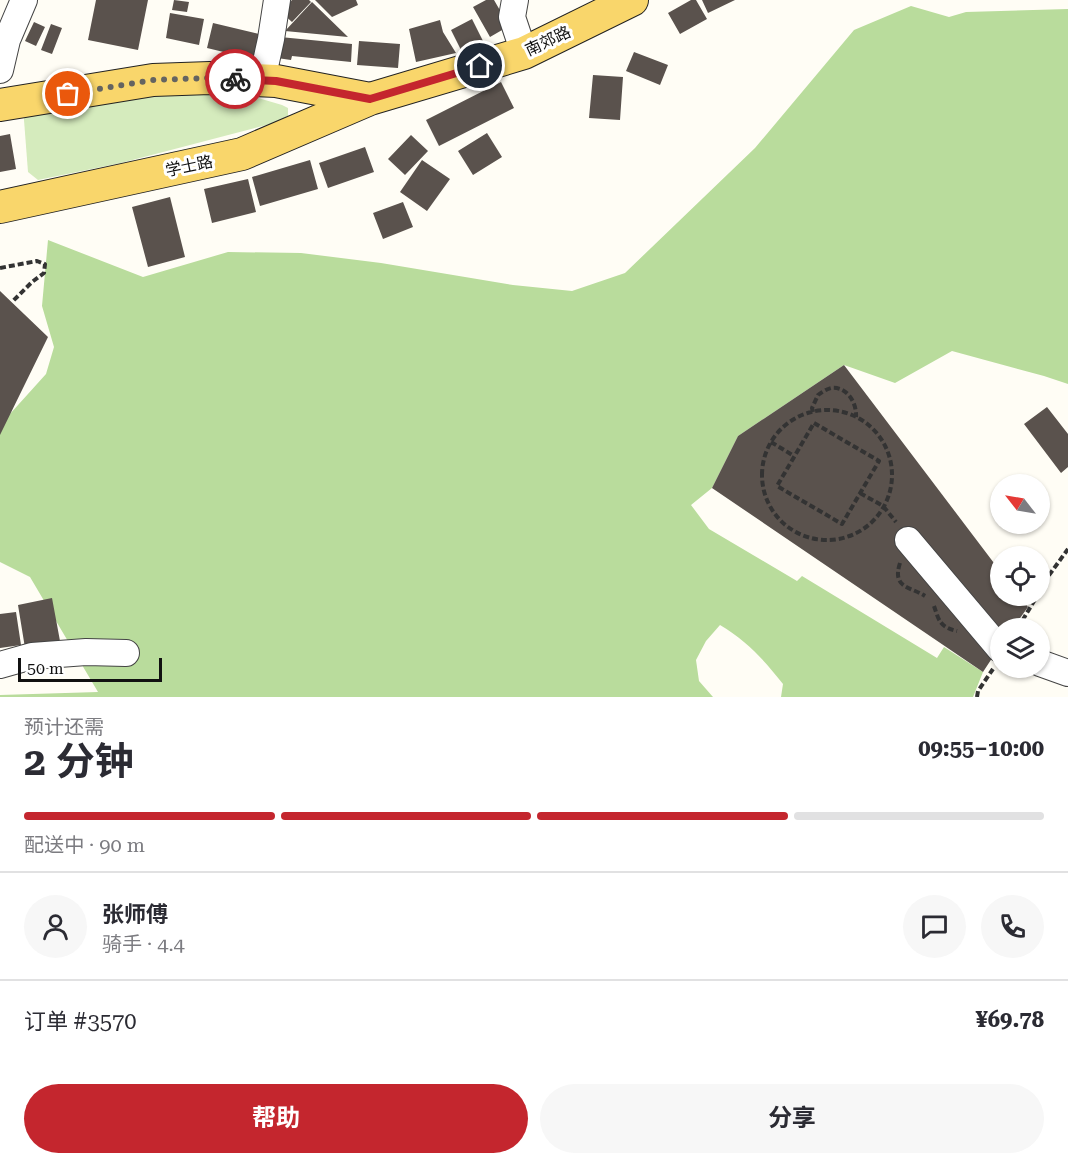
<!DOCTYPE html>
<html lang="zh">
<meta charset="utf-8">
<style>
:root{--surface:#fff;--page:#f7f7f7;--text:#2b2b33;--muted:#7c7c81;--line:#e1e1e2;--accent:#c4262e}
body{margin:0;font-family:"Roboto Serif","Noto Sans SC",serif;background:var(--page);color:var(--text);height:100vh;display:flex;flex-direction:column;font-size:22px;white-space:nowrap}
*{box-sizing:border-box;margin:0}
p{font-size:20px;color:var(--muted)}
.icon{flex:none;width:33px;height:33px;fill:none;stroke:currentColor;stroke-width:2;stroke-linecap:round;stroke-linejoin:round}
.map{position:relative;height:697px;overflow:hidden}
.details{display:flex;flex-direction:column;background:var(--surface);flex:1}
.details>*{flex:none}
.needle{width:39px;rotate:301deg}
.tools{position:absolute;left:990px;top:474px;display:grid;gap:12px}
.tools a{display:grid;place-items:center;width:60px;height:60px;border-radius:50%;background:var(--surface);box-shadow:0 2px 4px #0004;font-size:30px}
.scale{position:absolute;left:18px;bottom:15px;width:144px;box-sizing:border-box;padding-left:6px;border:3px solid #111;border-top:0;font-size:16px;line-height:21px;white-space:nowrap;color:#111;-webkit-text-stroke:4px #fff;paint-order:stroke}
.pin{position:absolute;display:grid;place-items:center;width:51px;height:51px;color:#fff;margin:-26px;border:3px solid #fff;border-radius:50%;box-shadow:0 2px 6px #0007}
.courier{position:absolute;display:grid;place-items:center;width:60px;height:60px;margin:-30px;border:4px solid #c4262e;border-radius:50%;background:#fff;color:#222;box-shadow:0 2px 8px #0007}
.overview em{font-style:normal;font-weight:700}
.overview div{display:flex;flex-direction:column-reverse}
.overview{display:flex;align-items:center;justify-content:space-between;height:102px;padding:0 24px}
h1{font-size:39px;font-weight:700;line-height:45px}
.bar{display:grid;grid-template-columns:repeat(4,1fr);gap:9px 6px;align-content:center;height:72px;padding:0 24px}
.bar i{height:8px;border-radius:4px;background:var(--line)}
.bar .current{background:var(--accent)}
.bar p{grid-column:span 4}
.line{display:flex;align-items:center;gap:15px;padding:0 24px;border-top:2px solid var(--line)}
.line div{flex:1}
.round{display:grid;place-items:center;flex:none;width:63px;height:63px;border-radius:32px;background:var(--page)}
.cta{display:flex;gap:12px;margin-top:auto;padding:12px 24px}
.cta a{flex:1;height:69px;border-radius:36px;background:var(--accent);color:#fff;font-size:24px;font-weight:700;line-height:69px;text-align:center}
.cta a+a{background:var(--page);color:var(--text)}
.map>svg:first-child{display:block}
</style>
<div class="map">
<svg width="1068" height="697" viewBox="0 0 1068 697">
<rect width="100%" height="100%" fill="#fffdf5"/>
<path fill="#d5ebbd" d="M225 88 282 105 288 108V116L274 123 121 163 38 180 28 172 23 107Z"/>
<path fill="#b9dc9c" d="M911 6 949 17 966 12 1068 9V384L1044 376 952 351 895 383 844 365 738 436 712 488 691 505 709 529 797 581 802 576 937 658 944 647 983 672 973 697H781L783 684C764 660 747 641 720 625L706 641 696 660 699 681 713 697H0V695L98 692 30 577 0 562V425L46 374 54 347 42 306 48 240 143 277 228 252 301 253 381 263 513 285 572 291 625 273 755 148 854 30Z"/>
<path fill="#5a524d" d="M96 0H148L138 50 88 40Z
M174 0 189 2 187 12 172 10Z
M292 0H309L311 2 292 22 281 12Z
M315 0H356L358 5 332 17Z
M486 0H494L509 26 490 37 473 7Z
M691 0H696L707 19 680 34 668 13Z
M702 0H735L708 13Z
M312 2 348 37 285 31Z
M170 13 204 19 199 45 166 38Z
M472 19 483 41 462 52 451 30Z
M440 20 443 32 456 53 416 62 409 29Z
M34 22 45 27 36 46 25 41Z
M213 23 263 35 257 60 207 48Z
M51 24 62 28 52 54 41 50Z
M280 37 352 44 351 62 292 56 291 60 277 58Z
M359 41 400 44 398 68 357 65Z
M634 52 668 65 660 85 626 71Z
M593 75 623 77 620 120 589 118Z
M501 82 514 108 439 146 426 120Z
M487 133 502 157 473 175 458 151Z
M10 134 16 169 0 172V136Z
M411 135 428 151 405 175 388 159Z
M365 147 374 172 328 188 319 163Z
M310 160 318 189 260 206 252 177Z
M422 160 450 179 427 211 400 192Z
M248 179 256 212 212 223 204 189Z
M170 197 185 257 148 267 132 207Z
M403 202 413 227 383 239 373 213Z
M0 291 48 337 0 435Z
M844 365 1000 571V596H1019L1028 607 1013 628H1000V646L983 672 712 488 738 436Z
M1047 407 1068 434V467L1061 473 1024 424Z
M52 598 60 641 25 648 18 605Z
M16 612 21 645 0 648V614Z"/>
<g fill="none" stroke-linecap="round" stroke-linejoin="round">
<g stroke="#444" stroke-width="28">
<path id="minor" d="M515 0 512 17 524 53
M0 70 7 40 24 0
M262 80 271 39 277 0
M908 540 1000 649
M1040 663 1068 673
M0 665 32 656 86 652 126 653"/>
</g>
<g stroke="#222" stroke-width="34">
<path id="major" d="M0 105 153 80 210 78 276 81 370 99 524 53 632 0
M0 207 242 154 370 99"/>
</g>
<path stroke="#333" stroke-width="4" stroke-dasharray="6 3" stroke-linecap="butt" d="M0 268 37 261 45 264 44 273 32 282 12 302
M762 475a65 65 0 1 1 130 0a65 65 0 1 1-130 0Z
M813 412 812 408 818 395C822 392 827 389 831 388 847 386 857 403 856 417
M814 423 879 461 842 524 777 486Z
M771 442 794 456
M860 493 883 506 896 522
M900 563C892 588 909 586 925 596
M1040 591 1047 578 1068 549
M934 606C939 621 940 627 957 631
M1018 628 1037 596
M977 697 978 691 993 669"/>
<use href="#minor" stroke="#fff" stroke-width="26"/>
<use href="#major" stroke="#f9d66b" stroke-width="32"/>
</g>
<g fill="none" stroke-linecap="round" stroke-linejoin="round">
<path stroke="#646461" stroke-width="6" stroke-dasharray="0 10.8" d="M68 94 153 80 210 78 235 79"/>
<path stroke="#c4262e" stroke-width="8" d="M235 79 276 81 370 99 480 66"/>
</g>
<g text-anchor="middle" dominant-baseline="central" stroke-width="6" stroke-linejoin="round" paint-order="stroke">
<g font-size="16" fill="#111" stroke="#fff">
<text transform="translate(548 41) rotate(-25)">南郊路</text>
<text transform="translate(189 166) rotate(-12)">学士路</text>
</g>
</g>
</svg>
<div class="tools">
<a><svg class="needle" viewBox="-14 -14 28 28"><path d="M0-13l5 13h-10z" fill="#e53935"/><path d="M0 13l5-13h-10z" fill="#7c7c81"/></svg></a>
<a><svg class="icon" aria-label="locate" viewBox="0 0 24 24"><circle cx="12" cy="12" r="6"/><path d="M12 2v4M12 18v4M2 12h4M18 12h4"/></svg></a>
<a><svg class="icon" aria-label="layers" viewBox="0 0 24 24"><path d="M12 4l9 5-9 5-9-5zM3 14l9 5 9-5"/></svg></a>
</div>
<div class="scale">50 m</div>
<div class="pin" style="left:68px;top:94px;background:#ea580c"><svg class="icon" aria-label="bag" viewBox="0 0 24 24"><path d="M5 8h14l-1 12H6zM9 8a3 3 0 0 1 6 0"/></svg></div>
<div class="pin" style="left:480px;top:66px;background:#1f2937"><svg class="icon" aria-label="home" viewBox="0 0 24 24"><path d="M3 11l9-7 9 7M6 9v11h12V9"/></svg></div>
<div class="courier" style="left:235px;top:79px"><svg class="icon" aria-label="bike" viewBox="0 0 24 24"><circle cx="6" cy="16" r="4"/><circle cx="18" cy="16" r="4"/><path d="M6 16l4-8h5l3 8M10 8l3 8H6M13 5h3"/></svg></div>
</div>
<section class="details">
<div class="overview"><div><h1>2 分钟</h1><p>预计还需</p></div><em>09:55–10:00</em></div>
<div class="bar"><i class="current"></i><i class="current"></i><i class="current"></i><i></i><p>配送中 · 90 m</p></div>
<div class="line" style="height:108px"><a class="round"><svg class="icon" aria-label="person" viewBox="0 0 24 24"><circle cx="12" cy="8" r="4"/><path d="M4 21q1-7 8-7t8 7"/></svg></a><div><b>张师傅</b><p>骑手 · 4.4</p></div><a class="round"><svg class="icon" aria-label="chat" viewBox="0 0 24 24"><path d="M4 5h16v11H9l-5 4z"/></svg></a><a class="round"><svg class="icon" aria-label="phone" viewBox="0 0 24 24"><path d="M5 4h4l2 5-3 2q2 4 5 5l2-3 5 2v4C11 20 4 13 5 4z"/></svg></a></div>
<div class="line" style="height:78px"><div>订单 #3570</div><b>¥69.78</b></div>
<div class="cta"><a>帮助</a><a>分享</a></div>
</section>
